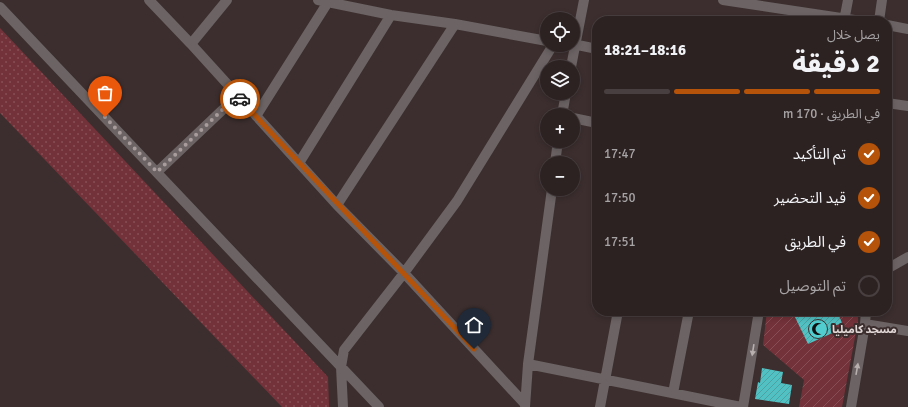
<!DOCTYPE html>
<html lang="ar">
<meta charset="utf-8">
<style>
:root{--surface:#2d2222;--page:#352a2a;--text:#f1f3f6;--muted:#a7a4a5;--line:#483f40;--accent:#b45309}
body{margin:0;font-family:Signika,"Noto Sans Arabic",sans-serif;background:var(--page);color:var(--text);direction:rtl;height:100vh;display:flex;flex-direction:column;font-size:15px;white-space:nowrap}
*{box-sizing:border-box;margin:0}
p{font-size:13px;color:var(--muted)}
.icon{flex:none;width:22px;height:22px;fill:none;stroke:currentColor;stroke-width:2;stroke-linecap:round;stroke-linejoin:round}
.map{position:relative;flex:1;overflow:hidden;direction:ltr}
.sheet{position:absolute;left:592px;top:16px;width:300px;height:300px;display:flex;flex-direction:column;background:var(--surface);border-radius:16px;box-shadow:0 2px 6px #0003,0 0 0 1px var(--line);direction:rtl}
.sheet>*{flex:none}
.fabs{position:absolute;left:540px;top:12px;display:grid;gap:8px}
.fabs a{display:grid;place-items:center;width:40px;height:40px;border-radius:50%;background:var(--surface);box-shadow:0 2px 6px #0003,0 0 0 1px var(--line);font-size:20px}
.pin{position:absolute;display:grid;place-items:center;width:34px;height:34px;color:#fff;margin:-41px -17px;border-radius:50% 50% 50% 0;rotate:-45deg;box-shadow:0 0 4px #0007}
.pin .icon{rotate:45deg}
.courier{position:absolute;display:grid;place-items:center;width:40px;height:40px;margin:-20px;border:3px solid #b45309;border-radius:50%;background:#fff;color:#222;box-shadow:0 1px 5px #0007}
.head em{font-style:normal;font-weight:800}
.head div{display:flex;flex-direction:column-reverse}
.head{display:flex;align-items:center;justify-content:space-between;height:68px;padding:0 12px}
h1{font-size:26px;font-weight:800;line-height:30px}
.bar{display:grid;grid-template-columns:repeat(4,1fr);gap:6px 4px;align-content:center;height:48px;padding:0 12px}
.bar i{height:5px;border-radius:3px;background:var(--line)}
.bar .current{background:var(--accent)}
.bar p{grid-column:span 4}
ol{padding:0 12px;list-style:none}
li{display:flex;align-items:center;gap:12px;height:44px}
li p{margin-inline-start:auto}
li .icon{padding:4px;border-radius:50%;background:var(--accent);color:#fff;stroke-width:4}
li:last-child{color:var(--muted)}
li i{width:22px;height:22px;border:2px solid var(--line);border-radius:50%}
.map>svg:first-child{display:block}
</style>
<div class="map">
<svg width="908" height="407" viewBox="0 0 908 407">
<defs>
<pattern id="grass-dots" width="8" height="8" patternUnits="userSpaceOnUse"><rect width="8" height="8" fill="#733239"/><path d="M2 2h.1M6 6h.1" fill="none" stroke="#874f55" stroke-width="1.8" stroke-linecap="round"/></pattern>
<pattern id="garden-furrows" width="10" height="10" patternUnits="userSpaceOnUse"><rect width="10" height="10" fill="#733239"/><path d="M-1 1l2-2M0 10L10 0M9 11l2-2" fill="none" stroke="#874f55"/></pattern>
<pattern id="building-hatch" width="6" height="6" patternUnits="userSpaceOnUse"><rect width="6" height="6" fill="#51c1c3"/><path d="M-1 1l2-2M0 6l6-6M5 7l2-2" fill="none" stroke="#4ea1a2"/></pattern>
</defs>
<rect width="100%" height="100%" fill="#3c2e2e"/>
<path fill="url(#grass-dots)" d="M0 28 328 377 329 407H282L0 113Z"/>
<path fill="url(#garden-furrows)" d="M767 311H858V321L842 407H799L804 380 763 345Z"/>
<path fill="url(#building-hatch)" d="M792 311H837L842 323 834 326 837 331 808 344Z
M762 368 783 372 781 383 792 385 789 404 755 399 758 382 760 383Z"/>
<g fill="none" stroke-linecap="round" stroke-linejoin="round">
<path stroke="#6b6364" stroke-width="10" d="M149 0 191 44 337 205 404 273 525 404
M318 0 391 15 455 24 547 41
M723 0 861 21
M0 7 379 407
M844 21 848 0
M879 21 882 0
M887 25 908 29
M191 44 227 0
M573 44 597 49
M571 67 584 0
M887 103 908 106
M562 115 566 93
M256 116 328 2
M573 118 597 123
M299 163 391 15
M555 163 558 141
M157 172 237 96
M337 205 455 24
M887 269 908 257
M865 324 908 331
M528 364 741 407
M673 393 689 311
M343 407 341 367 344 350 404 273 457 201 553 45
M525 407 528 364 552 189
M600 407 618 311
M743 407 759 311
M851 407 865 324 866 311"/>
</g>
<defs><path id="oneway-solid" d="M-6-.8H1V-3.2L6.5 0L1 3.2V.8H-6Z"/></defs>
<g fill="#b8afaf">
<use href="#oneway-solid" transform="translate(753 350) rotate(99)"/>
<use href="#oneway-solid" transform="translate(857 369) rotate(-80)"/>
</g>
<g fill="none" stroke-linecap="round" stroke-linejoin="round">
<path stroke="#a89c9c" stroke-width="4" stroke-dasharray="0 7.2" d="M105 117 157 172 237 96 240 99"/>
<path stroke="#b45309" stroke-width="5" d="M240 99C317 183 397 265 474 349"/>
</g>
<defs>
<g id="mosque-disc" transform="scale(1)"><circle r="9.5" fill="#52cdcf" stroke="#3c2e2e"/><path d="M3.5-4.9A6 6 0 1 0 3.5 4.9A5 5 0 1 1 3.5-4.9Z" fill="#111"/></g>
</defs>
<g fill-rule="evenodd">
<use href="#mosque-disc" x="818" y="329"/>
</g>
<g text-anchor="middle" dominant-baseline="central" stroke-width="4" stroke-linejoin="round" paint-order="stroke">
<g font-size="11" font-weight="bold" fill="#e2d8d8" stroke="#3c2e2e" text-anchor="start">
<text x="832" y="329">مسجد كاميليا</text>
</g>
</g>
</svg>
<div class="fabs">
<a><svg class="icon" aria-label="locate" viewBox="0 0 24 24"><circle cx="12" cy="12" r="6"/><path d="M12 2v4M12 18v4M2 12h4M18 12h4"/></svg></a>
<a><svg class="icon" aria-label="layers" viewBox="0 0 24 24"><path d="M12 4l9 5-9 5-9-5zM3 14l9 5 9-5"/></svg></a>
<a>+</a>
<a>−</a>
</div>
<div class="pin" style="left:105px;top:117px;background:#ea580c"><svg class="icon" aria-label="bag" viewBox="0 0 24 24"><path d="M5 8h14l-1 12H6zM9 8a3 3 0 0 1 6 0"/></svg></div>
<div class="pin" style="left:474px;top:349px;background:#1f2937"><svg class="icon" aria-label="home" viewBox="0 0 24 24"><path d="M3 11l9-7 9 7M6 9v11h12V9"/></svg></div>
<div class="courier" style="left:240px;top:99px"><svg class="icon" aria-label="car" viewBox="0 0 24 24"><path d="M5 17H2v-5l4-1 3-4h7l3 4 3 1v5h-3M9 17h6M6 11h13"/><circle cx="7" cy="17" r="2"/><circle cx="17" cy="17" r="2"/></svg></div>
<section class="sheet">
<div class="head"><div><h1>2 دقيقة</h1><p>يصل خلال</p></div><em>18:16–18:21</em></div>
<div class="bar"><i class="current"></i><i class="current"></i><i class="current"></i><i></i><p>في الطريق · 170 m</p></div>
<ol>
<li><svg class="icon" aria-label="check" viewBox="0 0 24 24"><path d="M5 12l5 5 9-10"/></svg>تم التأكيد<p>17:47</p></li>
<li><svg class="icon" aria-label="check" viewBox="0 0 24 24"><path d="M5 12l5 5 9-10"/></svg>قيد التحضير<p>17:50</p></li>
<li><svg class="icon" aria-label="check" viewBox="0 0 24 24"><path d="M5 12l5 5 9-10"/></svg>في الطريق<p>17:51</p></li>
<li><i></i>تم التوصيل</li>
</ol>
</section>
</div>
